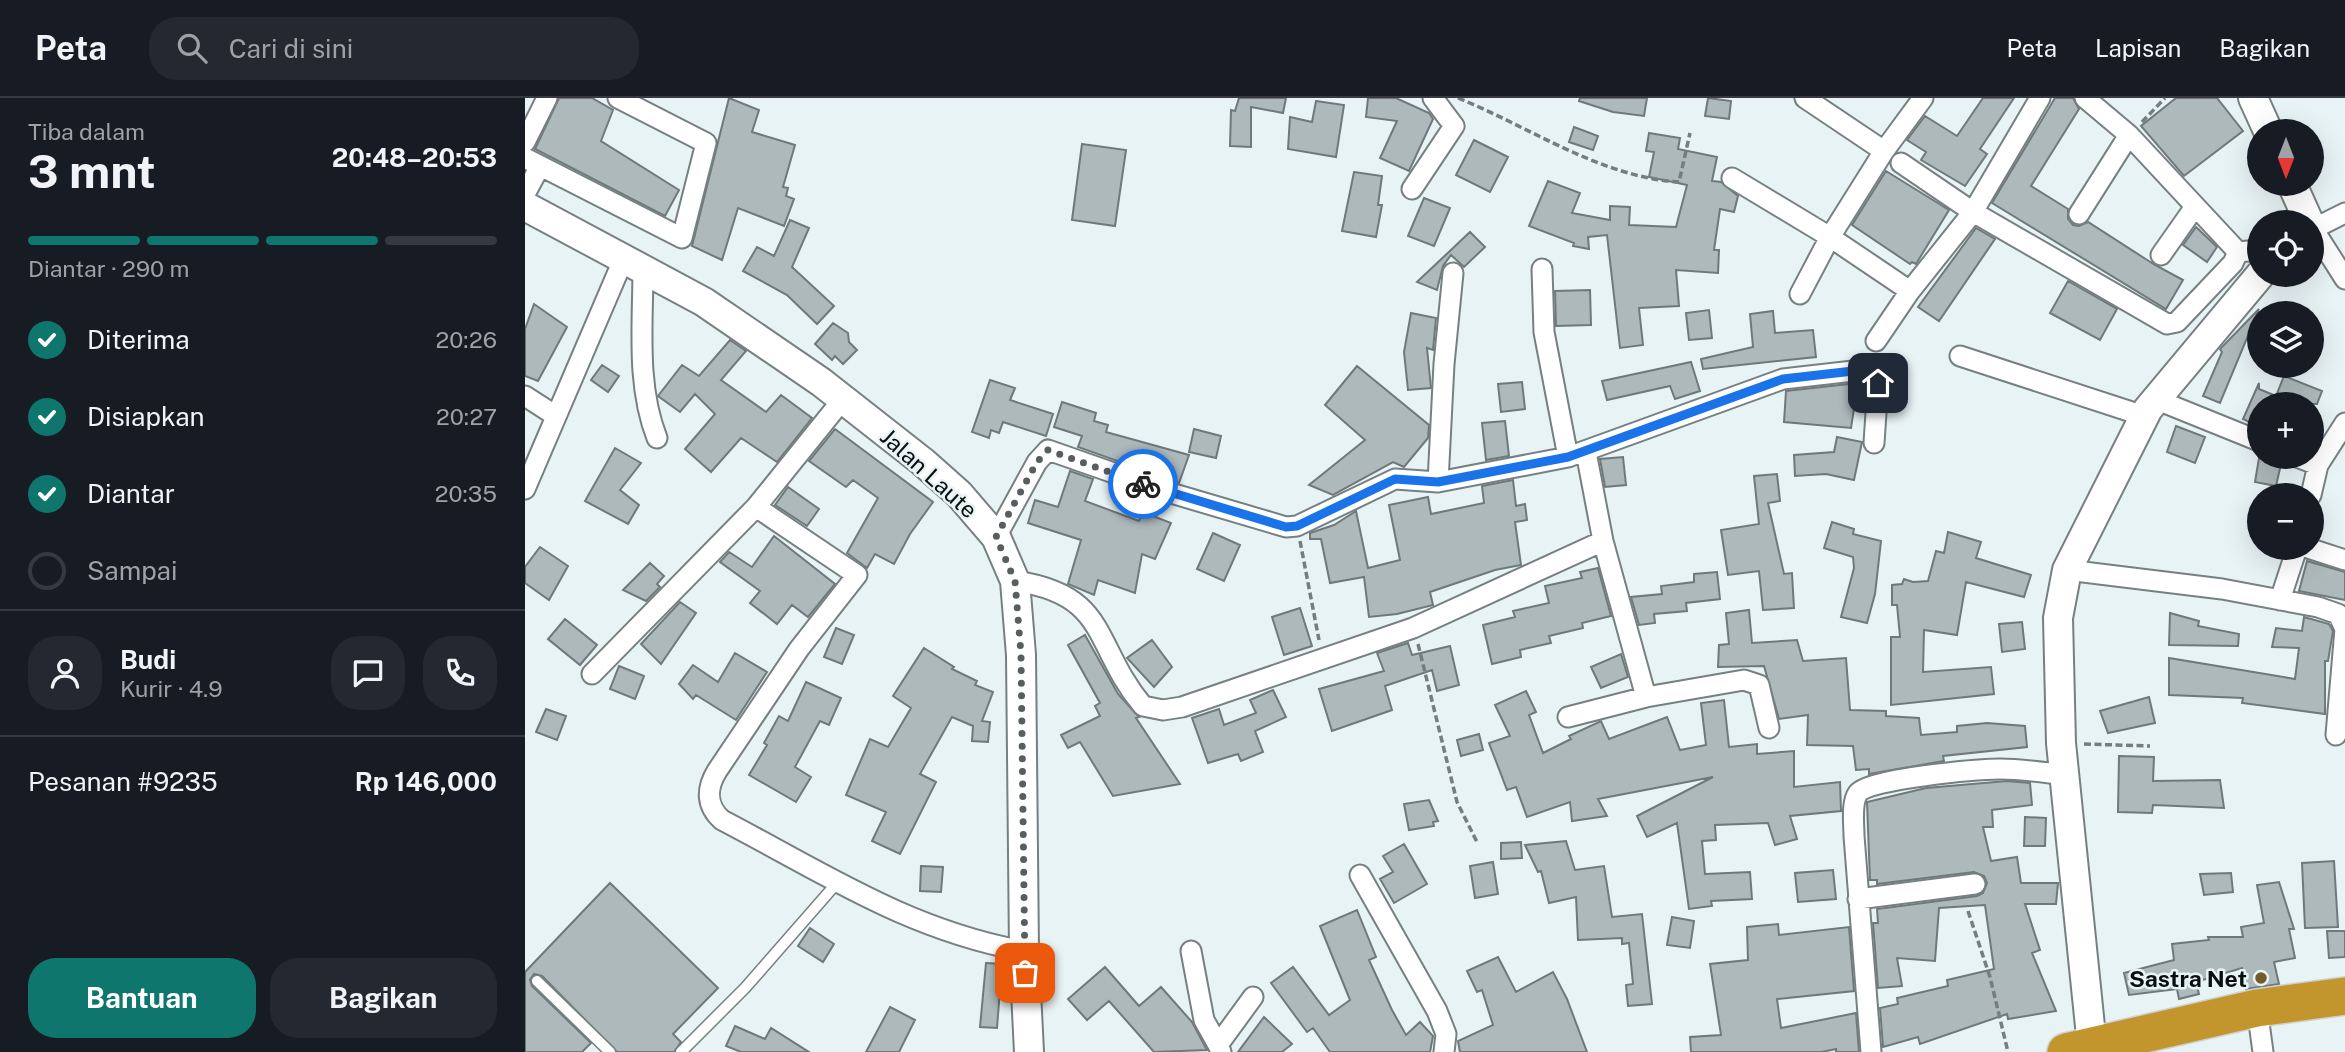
<!DOCTYPE html>
<html lang="id">
<meta charset="utf-8">
<style>
:root{--surface:#171b24;--page:#242831;--text:#f1f3f6;--muted:#9ea1a6;--line:#363941;--accent:#0f766e}
body{margin:0;font-family:"Public Sans",sans-serif;background:var(--page);color:var(--text);height:100vh;display:flex;flex-direction:column;font-size:26px;white-space:nowrap}
*{box-sizing:border-box;margin:0}
p{font-size:23px;color:var(--muted)}
.icon{flex:none;width:38px;height:38px;fill:none;stroke:currentColor;stroke-width:2;stroke-linecap:round;stroke-linejoin:round}
.map{position:relative;flex:1;overflow:hidden}
.drawer{display:flex;flex-direction:column;background:var(--surface);width:525px}
.drawer>*{flex:none}
.needle{width:46px;rotate:180deg}
.controls{position:absolute;left:1722px;top:21px;display:grid;gap:14px}
.controls a{display:grid;place-items:center;width:77px;height:77px;border-radius:50%;background:var(--surface);box-shadow:0 7px 28px #0002;font-size:35px}
.pin{position:absolute;display:grid;place-items:center;width:60px;height:60px;color:#fff;margin:-30px;border-radius:14px;box-shadow:0 4px 10px #0006}
.courier{position:absolute;display:grid;place-items:center;width:70px;height:70px;margin:-35px;border:5px solid #1a73e8;border-radius:50%;background:#fff;color:#222;box-shadow:0 2px 9px #0007}
.overview em{font-style:normal;font-weight:700}
.overview div{display:flex;flex-direction:column-reverse}
.overview{display:flex;align-items:center;justify-content:space-between;height:119px;padding:0 28px}
h1{font-size:46px;font-weight:700;line-height:52px}
.bar{display:grid;grid-template-columns:repeat(4,1fr);gap:10px 7px;align-content:center;height:84px;padding:0 28px}
.bar i{height:9px;border-radius:5px;background:var(--line)}
.bar .current{background:var(--accent)}
.bar p{grid-column:span 4}
.line{display:flex;align-items:center;gap:18px;padding:0 28px;border-top:2px solid var(--line)}
.line div{flex:1}
.round{display:grid;place-items:center;flex:none;width:74px;height:74px;border-radius:28px;background:var(--page)}
ol{padding:0 28px;list-style:none}
li{display:flex;align-items:center;gap:21px;height:77px}
li p{margin-inline-start:auto}
li .icon{padding:7px;border-radius:50%;background:var(--accent);color:#fff;stroke-width:4}
li:last-child{color:var(--muted)}
li i{width:38px;height:38px;border:4px solid var(--line);border-radius:50%}
.cta{display:flex;gap:14px;margin-top:auto;padding:14px 28px}
.cta a{flex:1;height:80px;border-radius:28px;background:var(--accent);color:#fff;font-size:28px;font-weight:700;line-height:80px;text-align:center}
.cta a+a{background:var(--page);color:var(--text)}
header{display:flex;align-items:center;gap:42px;box-sizing:border-box;height:98px;padding:0 35px;background:var(--surface);border-bottom:2px solid var(--line)}
header strong{font-size:33px}
nav{display:flex;gap:38px;margin-inline-start:auto;font-size:24px}
.search{width:490px;height:63px;background:var(--page);display:flex;align-items:center;gap:18px;box-sizing:border-box;padding:0 24px;border-radius:28px;color:var(--muted);font-size:26px}
main{display:flex;flex:1;min-height:0}
.map>svg:first-child{display:block}
</style>
<header>
<strong>Peta</strong>
<div class="search"><svg class="icon" aria-label="search" viewBox="0 0 24 24"><circle cx="10" cy="10" r="6"/><path d="M15 15l6 6"/></svg>Cari di sini</div>
<nav><a>Peta</a><a>Lapisan</a><a>Bagikan</a></nav>
</header>
<main>
<section class="drawer">
<div class="overview"><div><h1>3 mnt</h1><p>Tiba dalam</p></div><em>20:48–20:53</em></div>
<div class="bar"><i class="current"></i><i class="current"></i><i class="current"></i><i></i><p>Diantar · 290 m</p></div>
<ol>
<li><svg class="icon" aria-label="check" viewBox="0 0 24 24"><path d="M5 12l5 5 9-10"/></svg>Diterima<p>20:26</p></li>
<li><svg class="icon" aria-label="check" viewBox="0 0 24 24"><path d="M5 12l5 5 9-10"/></svg>Disiapkan<p>20:27</p></li>
<li><svg class="icon" aria-label="check" viewBox="0 0 24 24"><path d="M5 12l5 5 9-10"/></svg>Diantar<p>20:35</p></li>
<li><i></i>Sampai</li>
</ol>
<div class="line" style="height:126px"><a class="round"><svg class="icon" aria-label="person" viewBox="0 0 24 24"><circle cx="12" cy="8" r="4"/><path d="M4 21q1-7 8-7t8 7"/></svg></a><div><b>Budi</b><p>Kurir · 4.9</p></div><a class="round"><svg class="icon" aria-label="chat" viewBox="0 0 24 24"><path d="M4 5h16v11H9l-5 4z"/></svg></a><a class="round"><svg class="icon" aria-label="phone" viewBox="0 0 24 24"><path d="M5 4h4l2 5-3 2q2 4 5 5l2-3 5 2v4C11 20 4 13 5 4z"/></svg></a></div>
<div class="line" style="height:91px"><div>Pesanan #9235</div><b>Rp 146,000</b></div>
<div class="cta"><a>Bantuan</a><a>Bagikan</a></div>
</section>
<div class="map">
<svg width="1820" height="954" viewBox="0 0 1820 954">
<rect width="100%" height="100%" fill="#e8f3f5"/>
<path fill="#aeb9bb" stroke="#6f797b" stroke-width="2" d="M34 0H67L88 12 76 43 154 92 140 118 10 51Z
M204 0 234 12 227 34 270 47 258 89 263 90 261 98 269 101 259 128 213 110 197 162 167 148Z
M714 0H761L758 15 726 9V49L705 48 706 12 710 13Z
M843 0H871L904 15 908 21 884 73 855 60 872 23 841 19Z
M1055 0H1122L1119 18 1088 14 1054 3Z
M1183 0 1206 3 1204 21 1180 18Z
M1458 0H1489L1455 51 1462 56 1440 88 1396 62 1401 54 1382 42 1400 18 1432 38Z
M1530 0H1548L1554 11 1506 88 1543 111V121L1548 127 1554 128 1563 124 1630 167 1658 182 1641 211 1467 105Z
M1651 0H1692L1718 33 1659 78 1616 28Z
M791 3 819 7 811 59 763 51 765 19 787 24Z
M1049 29 1073 38 1068 52 1044 44Z
M1124 35 1155 40 1153 51 1192 59 1187 83 1196 84 1213 98 1209 114 1195 111 1189 152H1194L1193 175 1151 172 1154 208 1114 210 1118 247 1095 250 1082 137 1063 139 1064 151 1048 148 1049 145 1004 128 1023 83 1055 95 1047 115 1085 122V108L1105 109 1104 127 1151 129 1162 87 1124 79 1129 54 1121 53Z
M949 42 983 59 965 94 931 77Z
M557 46 601 52 590 128 547 122Z
M1361 73 1424 112 1391 166 1387 164 1385 166 1327 127Z
M829 74 857 78 853 107H857L851 139 817 133Z
M899 100 925 110 909 148 883 138Z
M265 122 284 130 267 169 309 208 292 226 262 197 218 173 232 149 249 158Z
M1671 129 1692 149 1682 164 1658 147Z
M1451 130 1470 141 1414 223 1393 209Z
M945 134 960 149 939 169 926 157 918 168 912 192 892 184Z
M1543 183 1592 211 1575 242 1525 215Z
M1065 192 1066 227 1031 228 1030 193Z
M9 206 42 229 13 283 0 278V231Z
M1734 211 1695 305 1678 298 1697 254 1695 251Z
M1184 212 1187 240 1164 242 1161 215Z
M1248 213 1250 235 1288 232 1291 259 1178 271 1176 261 1228 249 1225 216Z
M886 215 911 220 908 252 902 250 906 290 883 292 879 254Z
M308 225 323 235 324 244 332 252 318 266 310 258 307 262 290 246Z
M205 242 221 253 196 282 241 314 256 297 287 320 252 364 216 340 186 374 160 351 190 316 170 296 155 314 133 298 157 267 174 278Z
M1166 264 1175 293 1150 301 1145 288 1082 302 1077 283Z
M77 267 94 278 83 294 66 282Z
M832 268 904 327 903 340 879 369 868 364 808 397 784 387 840 342 800 307Z
M1759 278 1797 293 1792 306H1734V329L1718 321 1734 285V291L1751 298Z
M465 282 490 290 485 302 528 316 521 338 478 324 474 335 466 332 464 340 447 334Z
M997 284 1000 311 976 314 973 286Z
M1333 285 1326 330 1259 324 1261 293Z
M537 304 571 315 569 323 583 327 581 334 664 357 654 385 553 349 557 338 529 329Z
M980 323 984 358 961 362 957 325Z
M1651 328 1680 339 1670 365 1642 354Z
M310 331 408 404 385 436 369 466 350 456 342 470 322 455 353 400 328 382 321 389 284 363Z
M669 331 696 338 691 360 664 354Z
M1312 339 1337 344 1329 382 1301 376 1270 378 1269 357 1309 354Z
M90 350 116 365 95 392 114 407 103 426 60 403Z
M1098 359 1101 387 1080 389 1075 361Z
M1734 360 1756 366 1751 388 1730 384Z
M545 373 568 381 560 403 614 423 618 414 646 425 630 461 617 456 610 495 573 482 569 497 543 486 556 442 503 425 510 402 533 409Z
M1252 376 1255 403 1243 405 1259 476 1267 475 1269 510 1238 512 1234 473 1203 477 1196 432 1234 426 1229 378Z
M988 382 991 408 1000 406 1002 422 990 424 996 467 970 472 905 494 908 507 872 516 844 519 839 479 805 485 796 441H785V435L809 427 831 413 843 470 875 462 864 407 903 399 906 416 959 405 957 388Z
M263 389 294 411 282 428 250 407Z
M1307 424 1329 431 1328 436 1356 443 1350 496 1342 525 1316 519 1329 470 1328 459 1299 450Z
M1423 434 1456 444 1451 460 1506 477 1499 499 1441 484 1432 537 1399 532 1398 574 1466 569 1469 596 1366 607V539H1375L1372 507H1367V487L1377 486 1379 481 1388 484 1403 483 1411 453 1419 455Z
M688 435 715 447 699 483 672 471Z
M249 438 310 486 283 519 267 507 252 526 225 505 235 493 195 464 204 454 227 469Z
M15 449 43 468 24 502 0 485V469Z
M1782 463 1820 474V502L1774 493Z
M125 465 139 478 132 486 135 489 121 503 98 492Z
M1073 470 1086 518 1057 525 1058 530 1024 538 1026 545 995 552 996 559 967 566 958 527 990 519 988 513 1024 505 1020 488 1057 480 1055 474Z
M1192 474 1195 501 1161 505 1162 513 1129 516 1130 525 1114 527 1106 499 1137 496 1136 488 1169 484V476Z
M155 504 171 515 136 566 116 546Z
M775 510 787 548 759 557 747 519Z
M1224 512 1227 545 1272 542 1278 563 1321 560 1325 612 1361 613V618L1394 620 1396 637 1432 634V628L1462 625 1500 628 1502 649 1418 658 1419 663 1344 676V671L1331 672 1328 648 1282 647 1283 617 1254 621 1239 568 1193 569 1194 547 1204 546 1201 515Z
M1645 515 1674 523 1673 528 1714 536 1713 548 1644 547Z
M1779 519 1804 526 1808 533 1803 563H1800V616L1717 605 1718 600 1644 597V560L1770 581 1774 550 1747 549 1751 530 1777 533Z
M40 521 72 547 55 567 23 541Z
M1497 524 1500 551 1477 554 1474 526Z
M311 530 329 537 317 566 299 559Z
M560 537 593 596 614 619 611 620 655 686 588 698 555 644 543 650 536 637 575 618 570 608 575 605 543 547Z
M627 542 647 569 629 589 602 560Z
M883 545 887 557 925 548 934 587 912 593 907 572 860 588 867 612 807 633 794 591 859 573 852 555Z
M399 550 429 569 427 571 452 583 450 587 468 594 457 623 465 624 463 644 447 643 448 628 427 619 395 676 411 684 375 756 347 743 361 714 321 697 345 641 363 649 386 610 368 598Z
M210 555 242 574 211 622 171 597 168 601 154 586 168 567 193 584Z
M1096 556 1103 579 1076 590 1066 569Z
M94 568 119 578 110 601 85 591Z
M281 584 316 600 304 627 295 623 270 669 286 679 271 704 224 677 242 647 239 645 254 618 263 623Z
M748 592 761 619 730 633 738 654 716 663 713 656 683 665 667 620 694 611 699 627 731 615 725 602Z
M1001 593 1011 614 1004 617 1018 655 1046 641 1044 638 1076 623 1084 641 1142 619 1155 652 1181 647 1176 605 1199 602 1204 649 1232 646V656L1269 653V689L1315 684 1316 713 1265 718 1272 741 1250 747 1243 725 1190 727 1191 742 1177 743 1180 776 1225 774 1227 801 1186 803 1187 808 1164 811 1152 725 1122 739 1112 718 1188 679 1073 701 1082 718 1047 723 1045 704 1002 719 991 689 982 692 964 645 985 638 970 607Z
M1624 599 1630 625 1583 635 1575 613Z
M21 611 41 618 32 642 11 634Z
M954 636 958 652 936 658 932 642Z
M1594 658 1629 659 1628 683 1695 682 1699 710 1628 707 1627 715 1593 714Z
M1482 683 1505 685 1507 707 1467 712 1468 729H1458L1466 763 1492 759 1496 785H1533L1531 806H1500L1515 852 1507 855 1531 913 1483 921 1482 916 1395 946 1393 939 1358 949 1355 910 1373 906 1372 900 1423 888 1422 882 1469 871 1460 807 1414 810 1410 863 1372 860 1377 888 1353 890 1348 825H1353L1352 811 1452 798 1458 795 1462 785 1459 778 1449 774 1352 786V782H1345L1342 704 1401 690Z
M904 702 913 723 908 724 909 728 884 732 879 706Z
M1500 719 1521 720 1520 748H1499Z
M1041 743 1050 772 1079 768 1087 819 1117 816 1127 906 1103 908 1101 887 1108 886 1104 845 1097 846V840L1053 842 1051 799 1024 805 1016 773 1013 774 1000 747Z
M996 744 997 760 976 761V745Z
M879 746 902 786 869 805 855 781 868 774 858 758Z
M1809 763 1813 829 1780 830 1777 765Z
M968 764 973 796 950 800 945 768Z
M396 768 418 769 416 794 395 793Z
M1308 772 1311 801 1273 804 1270 775Z
M1706 775 1708 794 1679 797 1675 776Z
M1754 784 1769 831H1764L1770 860 1749 864 1754 886 1721 891 1717 870 1671 884 1674 896 1654 901 1652 891 1604 897 1599 875 1649 862 1647 846 1684 842 1683 839H1718L1716 829 1739 825 1732 787Z
M85 785 193 890 148 936 156 944 149 954H92L17 878 9 876 5 882 7 888 66 945 57 954H0V874Z
M832 812 851 859 844 862 867 912 881 937 895 924 908 938 905 954H805L788 930 782 934 746 885 768 869 804 917 825 902 795 828Z
M1147 819 1169 823 1165 850 1142 847Z
M1253 826 1254 837 1324 829 1329 893 1252 901 1256 930 1331 915 1334 954H1311V951L1297 954H1166L1165 939 1196 937 1185 866 1223 862 1222 829Z
M285 830 309 846 298 864 273 848Z
M1802 833H1820V859L1804 860Z
M973 859 991 894 1028 874 1042 901 1062 954H935L933 943 968 927 957 892 952 894 942 873Z
M461 865 477 866 472 930 455 929Z
M580 869 614 908 636 889 667 924 682 952 629 954 584 903 562 922 543 901Z
M365 909 390 922 374 954H341Z
M739 919 767 946 757 954H713Z
M210 928 240 941 246 930 284 954H216L201 948Z"/>
<g fill="none" stroke-linecap="round" stroke-linejoin="round">
<g stroke="#768082" stroke-width="13">
<path id="lane" d="M12 883 85 954
M156 954 220 890 311 786"/>
</g>
<g stroke="#768082" stroke-width="23">
<path id="street" d="M1280 0 1359 53
M1398 0 1359 53 1305 139 1385 193 1448 114 1515 0
M1560 0 1604 37 1713 154
M0 44 22 0
M0 60 157 140 181 45 93 0
M1376 65 1448 114 1642 226 1652 224 1708 165 1713 154
M1207 80 1305 139 1275 196
M887 91 929 28 908 0
M0 96 15 68
M1554 116 1604 37
M1787 129 1820 181
M1788 131 1820 115
M1713 154 1734 152
M1636 157 1669 110
M118 169C118 226 111 287 132 340
M1017 171 1019 234 1043 359
M1351 243 1385 193
M1435 258 1619 318
M0 298 31 318
M318 301 231 409 332 477 274 551 192 673C181 691 181 708 197 722 299 775 383 832 499 853
M1630 301 1734 343
M1772 359 1793 367
M913 384 919 266 928 175
M0 391 99 160
M1786 397 1793 367 1820 325
M471 439 512 364 523 352 646 395 761 429 772 428 870 381 913 384 1043 359 1258 281 1337 272 1350 276 1353 285 1349 345
M1078 443 1121 599
M1783 450 1820 462
M1542 472 1697 491 1793 509 1813 516 1820 531 1811 637
M490 483C585 497 567 547 618 608L638 612 657 609 888 530 1078 443 1061 354
M1755 502 1772 450
M67 576 231 409
M1043 619 1121 599 1219 582 1234 587 1244 630
M835 777 912 913 921 936 919 954
M1333 801 1450 786
M666 853 679 922 693 947
M1732 910 1738 954
M696 954 693 947 728 899
M1346 954 1329 738C1329 726 1326 705 1333 695 1343 681 1453 671 1475 671 1496 671 1518 674 1540 677"/>
</g>
<g stroke="#768082" stroke-width="32">
<path id="secondary" d="M1728 0 1743 33
M1767 86 1784 124
M0 108 179 204 296 284 398 364 434 396 471 439 490 483 496 557 499 853 504 954
M1567 948 1536 645 1533 520 1542 472 1623 311 1735 177"/>
</g>
<g stroke="#cecfcf" stroke-width="40">
<path id="highway" d="M1541 954 1732 910 1820 898"/>
</g>
<path stroke="#757d7e" stroke-width="3.5" stroke-dasharray="7 3.5" stroke-linecap="butt" d="M933 0C1005 29 1075 79 1154 84L1165 35
M1617 24 1640 0
M775 443 794 542
M893 546 932 704 952 744
M1559 646 1625 648
M1443 813 1465 879 1483 954"/>
<use href="#lane" stroke="#fff" stroke-width="10"/>
<use href="#street" stroke="#fff" stroke-width="19"/>
<use href="#secondary" stroke="#fff" stroke-width="28"/>
<use href="#highway" stroke="#c2962d" stroke-width="37"/>
</g>
<g fill="none" stroke-linecap="round" stroke-linejoin="round">
<path stroke="#585e60" stroke-width="7" stroke-dasharray="0 12.6" d="M500 875 496 556 490 483 471 439 512 364 523 352 618 386"/>
<path stroke="#1a73e8" stroke-width="9" d="M618 386 761 429 772 428 870 381 913 384 1043 359 1258 281 1337 272 1350 276 1353 285"/>
</g>
<circle fill="#725c2b" stroke="#e8f3f5" stroke-width="2.5" cx="1736" cy="880" r="7"/>
<g text-anchor="middle" dominant-baseline="central" stroke-width="5" stroke-linejoin="round" paint-order="stroke">
<g font-size="23" fill="#0a0e0f" stroke="#e8f3f5">
<text transform="translate(404 375) rotate(42)">Jalan Laute</text>
</g>
<g font-size="23" font-weight="bold" fill="#0a0e0f" stroke="#e8f3f5" text-anchor="end">
<text x="1722" y="880">Sastra Net</text>
</g>
</g>
</svg>
<div class="controls">
<a><svg class="needle" viewBox="-14 -14 28 28"><path d="M0-13l5 13h-10z" fill="#e53935"/><path d="M0 13l5-13h-10z" fill="#9ea1a6"/></svg></a>
<a><svg class="icon" aria-label="locate" viewBox="0 0 24 24"><circle cx="12" cy="12" r="6"/><path d="M12 2v4M12 18v4M2 12h4M18 12h4"/></svg></a>
<a><svg class="icon" aria-label="layers" viewBox="0 0 24 24"><path d="M12 4l9 5-9 5-9-5zM3 14l9 5 9-5"/></svg></a>
<a>+</a>
<a>−</a>
</div>
<div class="pin" style="left:500px;top:875px;background:#ea580c"><svg class="icon" aria-label="bag" viewBox="0 0 24 24"><path d="M5 8h14l-1 12H6zM9 8a3 3 0 0 1 6 0"/></svg></div>
<div class="pin" style="left:1353px;top:285px;background:#1f2937"><svg class="icon" aria-label="home" viewBox="0 0 24 24"><path d="M3 11l9-7 9 7M6 9v11h12V9"/></svg></div>
<div class="courier" style="left:618px;top:386px"><svg class="icon" aria-label="bike" viewBox="0 0 24 24"><circle cx="6" cy="16" r="4"/><circle cx="18" cy="16" r="4"/><path d="M6 16l4-8h5l3 8M10 8l3 8H6M13 5h3"/></svg></div>
</div>
</main>
